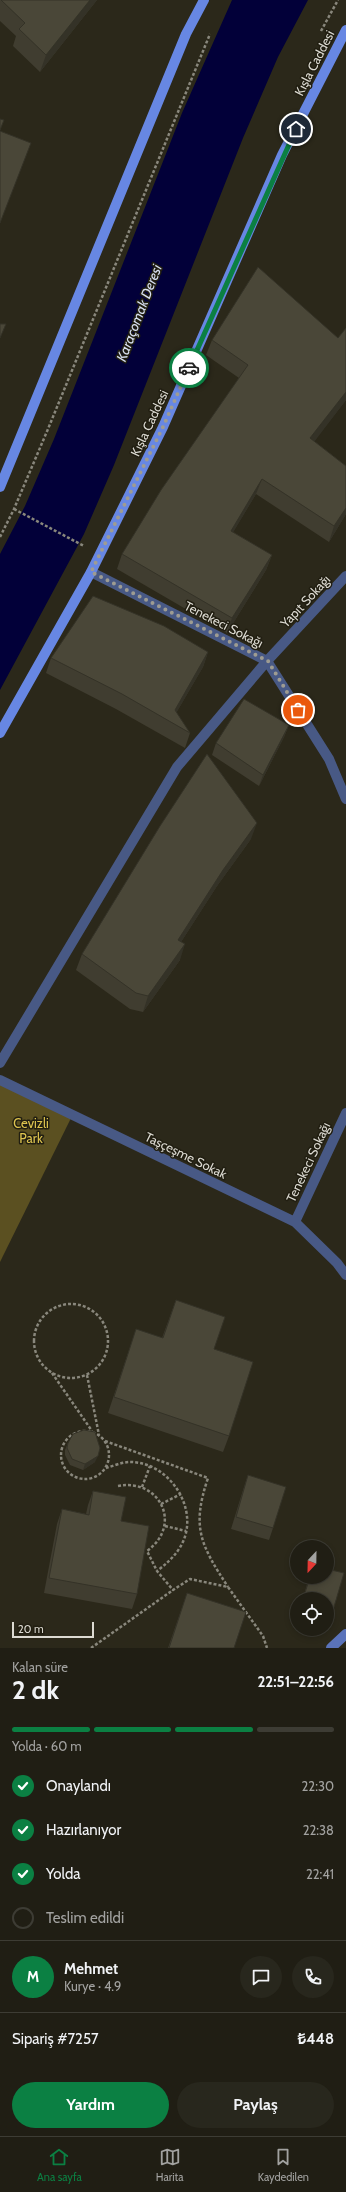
<!DOCTYPE html>
<html lang="tr">
<meta charset="utf-8">
<style>
:root{--surface:#201e14;--page:#28271d;--text:#f1f3f6;--muted:#a2a2a0;--line:#3d3c34;--accent:#0b8043}
body{margin:0;font-family:Cabin,sans-serif;background:var(--page);color:var(--text);height:100vh;display:flex;flex-direction:column;font-size:15px;white-space:nowrap}
*{box-sizing:border-box;margin:0}
p{font-size:13px;color:var(--muted)}
.icon{flex:none;width:22px;height:22px;fill:none;stroke:currentColor;stroke-width:2;stroke-linecap:round;stroke-linejoin:round}
.map{position:relative;height:1648px;overflow:hidden}
.sheet{display:flex;flex-direction:column;background:var(--surface);flex:1}
.sheet>*{flex:none}
.needle{width:26px;rotate:202deg}
.buttons{position:absolute;left:290px;top:1540px;display:grid;gap:8px}
.buttons a{display:grid;place-items:center;width:44px;height:44px;border-radius:50%;background:var(--surface);box-shadow:0 2px 6px #0003,0 0 0 1px var(--line);font-size:20px}
.scale{position:absolute;left:12px;bottom:10px;width:82px;box-sizing:border-box;padding-left:4px;border:2px solid #dcdad2;border-top:0;font-size:11px;line-height:14px;white-space:nowrap;color:#dcdad2;-webkit-text-stroke:3px #211e11;paint-order:stroke}
.pin{position:absolute;display:grid;place-items:center;width:34px;height:34px;color:#fff;margin:-17px;border:2px solid #fff;border-radius:50%;box-shadow:0 1px 4px #0007}
.courier{position:absolute;display:grid;place-items:center;width:40px;height:40px;margin:-20px;border:3px solid #0b8043;border-radius:50%;background:#fff;color:#222;box-shadow:0 1px 5px #0007}
.overview em{font-style:normal;font-weight:700}
.overview div{display:flex;flex-direction:column-reverse}
.overview{display:flex;align-items:center;justify-content:space-between;height:68px;padding:0 12px}
h1{font-size:26px;font-weight:700;line-height:30px}
.bar{display:grid;grid-template-columns:repeat(4,1fr);gap:6px 4px;align-content:center;height:48px;padding:0 12px}
.bar i{height:5px;border-radius:3px;background:var(--line)}
.bar .active{background:var(--accent)}
.bar p{grid-column:span 4}
.line{display:flex;align-items:center;gap:10px;padding:0 12px;border-top:1px solid var(--line)}
.line div{flex:1}
.round{display:grid;place-items:center;flex:none;width:42px;height:42px;border-radius:21px;background:var(--page)}
ol{padding:0 12px;list-style:none}
li{display:flex;align-items:center;gap:12px;height:44px}
li p{margin-inline-start:auto}
li .icon{padding:4px;border-radius:50%;background:var(--accent);color:#fff;stroke-width:4}
li:last-child{color:var(--muted)}
li i{width:22px;height:22px;border:2px solid var(--line);border-radius:50%}
.button{display:flex;gap:8px;margin-top:auto;padding:8px 12px}
.button a{flex:1;height:46px;border-radius:24px;background:var(--accent);color:#fff;font-size:16px;font-weight:700;line-height:46px;text-align:center}
.button a+a{background:var(--page);color:var(--text)}
.menu{display:flex;justify-content:space-around;align-items:center;height:56px;border-top:1px solid var(--line);background:var(--surface);font-size:11px;color:var(--muted)}
.menu a{display:grid;justify-items:center;gap:2px}
.menu .active{color:var(--accent)}
.map>svg:first-child{display:block}
</style>
<div class="map">
<svg width="346" height="1648" viewBox="0 0 346 1648">
<rect width="100%" height="100%" fill="#2b281a"/>
<path fill="#5b5021" d="M0 1080 72 1116 0 1262Z"/>
<path fill="#020039" d="M232 0H308L278 57 243 138 114 465 84 534 0 690V554L25 506 54 439 182 113Z"/>
<g fill="none" stroke-linecap="round" stroke-linejoin="round">
<path stroke="#89877c" stroke-width="2.5" stroke-dasharray="3 2" stroke-linecap="butt" d="M321 31 338 0
M14 509 84 546
M0 537 14 509 48 429 210 34
M34 1341a37 37 0 1 1 74 0a37 37 0 1 1-74 0Z
M52 1373 92 1431
M87 1375 99 1435
M61 1455a24 24 0 1 1 48 0a24 24 0 1 1-48 0Z
M105 1441 208 1478C191 1528 201 1545 228 1587
M106 1468C113 1466 122 1462 130 1462 171 1462 203 1513 179 1549 173 1558 166 1564 157 1571
M118 1486C160 1478 183 1525 147 1551L157 1571 173 1590 190 1579 228 1587 263 1636 267 1648
M142 1487 150 1466
M161 1504 181 1494
M165 1526 186 1531
M91 1648 173 1590"/>
<path stroke="#485985" stroke-width="10" d="M91 572 267 661 329 759 346 799
M0 1063 177 767 267 661 346 576
M0 1080 295 1222 337 1263 346 1275
M295 1222 346 1113"/>
<path stroke="#5a73ba" stroke-width="10" d="M331 1648 346 1634"/>
<path stroke="#6787e3" stroke-width="10" d="M0 487 186 34 204 0
M0 733 91 572 163 427 282 155 346 30"/>
</g>
<path fill="#403d30" d="M0 0H97L40 72 13 46 16 36 0 21Z
M346 328V400L314 441 346 466V514L329 542 256 494 233 532 272 555 266 570 227 633 117 569 122 554 239 378 206 355 212 340 338 338Z
M208 652 203 667 176 713 190 733 185 748 116 709 46 673 51 658Z
M289 725 284 737 259 786 212 755 216 743Z
M251 839 217 886 181 942 180 960 143 1012 130 1009 76 970 82 954Z
M176 1300 214 1349 229 1436 223 1452 108 1413 136 1329 162 1338Z
M68 1443 95 1462 83 1470 70 1465 65 1455V1450Z
M248 1475 273 1528 269 1540 231 1529 244 1487Z
M93 1491 121 1521 137 1594 132 1609 44 1593 57 1524 62 1509 86 1514 88 1505Z
M309 1577H327L331 1617 327 1627V1599H303Z
M187 1593 234 1648H168Z"/>
<path fill="#343227" d="M90 0H97L40 72 46 55Z
M346 392V400L305 454 310 438Z
M262 479 256 494 225 546 231 531Z
M346 508V514L329 542 334 526Z
M272 555 266 570 227 633 232 618Z
M208 652 203 667 171 722 175 710Z
M289 725 284 737 259 786 263 775Z
M257 823 251 839 217 886 172 956 178 940 223 870Z
M185 944 180 960 143 1012 148 996Z
M98 1456 95 1462 83 1470 85 1464Z"/>
<path fill="#4a4738" stroke="#343227" d="M1 0H90L46 55 19 29 25 23Z
M0 119 4 120 0 130Z
M0 131 31 143 0 223Z
M258 267 338 338 346 328V392L310 438 346 466V508L334 526 262 479 231 531 272 555 232 618 122 554 161 490 248 365 212 340Z
M0 324H6L0 338Z
M93 596 164 626 208 652 175 710 190 733 122 694 51 658Z
M244 699 289 725 263 775 216 743Z
M207 754 257 823 223 870 178 940 185 944 148 996 136 993 82 954 160 826Z
M176 1300 225 1317 214 1349 253 1362 229 1436 114 1397 136 1329 163 1338Z
M84 1430 95 1432 100 1448 98 1456 85 1464 72 1459 67 1448 68 1443 73 1434Z
M248 1475 286 1487 273 1528 236 1517Z
M93 1491 126 1497 121 1521 149 1526 137 1594 49 1578 62 1509 89 1515Z
M327 1569 344 1573 331 1617 327 1616V1599H303L310 1577H327Z
M187 1593 246 1612 234 1648H169Z"/>
<g fill="none" stroke-linecap="round" stroke-linejoin="round">
<path stroke="#9e9c92" stroke-width="4" stroke-dasharray="0 7.2" d="M189 368 163 427 91 572 268 661 298 710"/>
<path stroke="#0b8043" stroke-width="5" d="M189 368 296 129"/>
</g>
<g text-anchor="middle" dominant-baseline="central" stroke-width="3" stroke-linejoin="round" paint-order="stroke">
<g font-size="13" fill="#dcdad2" stroke="#211e11">
<text transform="translate(314 63) rotate(-63)">Kışla Caddesi</text>
<text transform="translate(149 423) rotate(-65)">Kışla Caddesi</text>
<text transform="translate(305 601) rotate(-47)">Yapıt Sokağı</text>
<text transform="translate(224 624) rotate(27)">Tenekeci Sokağı</text>
<text transform="translate(186 1155) rotate(26)">Taşçeşme Sokak</text>
<text transform="translate(308 1162) rotate(-65)">Tenekeci Sokağı</text>
</g>
<g font-size="13" fill="#dec44f" stroke="#211e11">
<text x="31" y="1123">Cevizli<tspan x="31" dy="15">Park</tspan></text>
</g>
<g font-size="14" font-style="italic" fill="#d8e0f3" stroke="#211e11">
<text transform="translate(139 313) rotate(-69)">Karaçomak Deresi</text>
</g>
</g>
</svg>
<div class="buttons">
<a><svg class="needle" viewBox="-14 -14 28 28"><path d="M0-13l5 13h-10z" fill="#e53935"/><path d="M0 13l5-13h-10z" fill="#a2a2a0"/></svg></a>
<a><svg class="icon" aria-label="locate" viewBox="0 0 24 24"><circle cx="12" cy="12" r="6"/><path d="M12 2v4M12 18v4M2 12h4M18 12h4"/></svg></a>
</div>
<div class="scale">20 m</div>
<div class="pin" style="left:298px;top:710px;background:#ea580c"><svg class="icon" aria-label="bag" viewBox="0 0 24 24"><path d="M5 8h14l-1 12H6zM9 8a3 3 0 0 1 6 0"/></svg></div>
<div class="pin" style="left:296px;top:129px;background:#1f2937"><svg class="icon" aria-label="home" viewBox="0 0 24 24"><path d="M3 11l9-7 9 7M6 9v11h12V9"/></svg></div>
<div class="courier" style="left:189px;top:368px"><svg class="icon" aria-label="car" viewBox="0 0 24 24"><path d="M5 17H2v-5l4-1 3-4h7l3 4 3 1v5h-3M9 17h6M6 11h13"/><circle cx="7" cy="17" r="2"/><circle cx="17" cy="17" r="2"/></svg></div>
</div>
<section class="sheet">
<div class="overview"><div><h1>2 dk</h1><p>Kalan süre</p></div><em>22:51–22:56</em></div>
<div class="bar"><i class="active"></i><i class="active"></i><i class="active"></i><i></i><p>Yolda · 60 m</p></div>
<ol>
<li><svg class="icon" aria-label="check" viewBox="0 0 24 24"><path d="M5 12l5 5 9-10"/></svg>Onaylandı<p>22:30</p></li>
<li><svg class="icon" aria-label="check" viewBox="0 0 24 24"><path d="M5 12l5 5 9-10"/></svg>Hazırlanıyor<p>22:38</p></li>
<li><svg class="icon" aria-label="check" viewBox="0 0 24 24"><path d="M5 12l5 5 9-10"/></svg>Yolda<p>22:41</p></li>
<li><i></i>Teslim edildi</li>
</ol>
<div class="line" style="height:72px"><b class="round" style="background:var(--accent);color:#fff">M</b><div><b>Mehmet</b><p>Kurye · 4.9</p></div><a class="round"><svg class="icon" aria-label="chat" viewBox="0 0 24 24"><path d="M4 5h16v11H9l-5 4z"/></svg></a><a class="round"><svg class="icon" aria-label="phone" viewBox="0 0 24 24"><path d="M5 4h4l2 5-3 2q2 4 5 5l2-3 5 2v4C11 20 4 13 5 4z"/></svg></a></div>
<div class="line" style="height:52px"><div>Sipariş #7257</div><b>₺448</b></div>
<div class="button"><a>Yardım</a><a>Paylaş</a></div>
</section>
<nav class="menu">
<a class="active"><svg class="icon" aria-label="home" viewBox="0 0 24 24"><path d="M3 11l9-7 9 7M6 9v11h12V9"/></svg>Ana sayfa</a>
<a><svg class="icon" aria-label="map" viewBox="0 0 24 24"><path d="M3 6l6-2 6 2 6-2v14l-6 2-6-2-6 2zM9 4v14M15 6v14"/></svg>Harita</a>
<a><svg class="icon" aria-label="saved" viewBox="0 0 24 24"><path d="M7 4h10v16l-5-4-5 4z"/></svg>Kaydedilen</a>
</nav>
